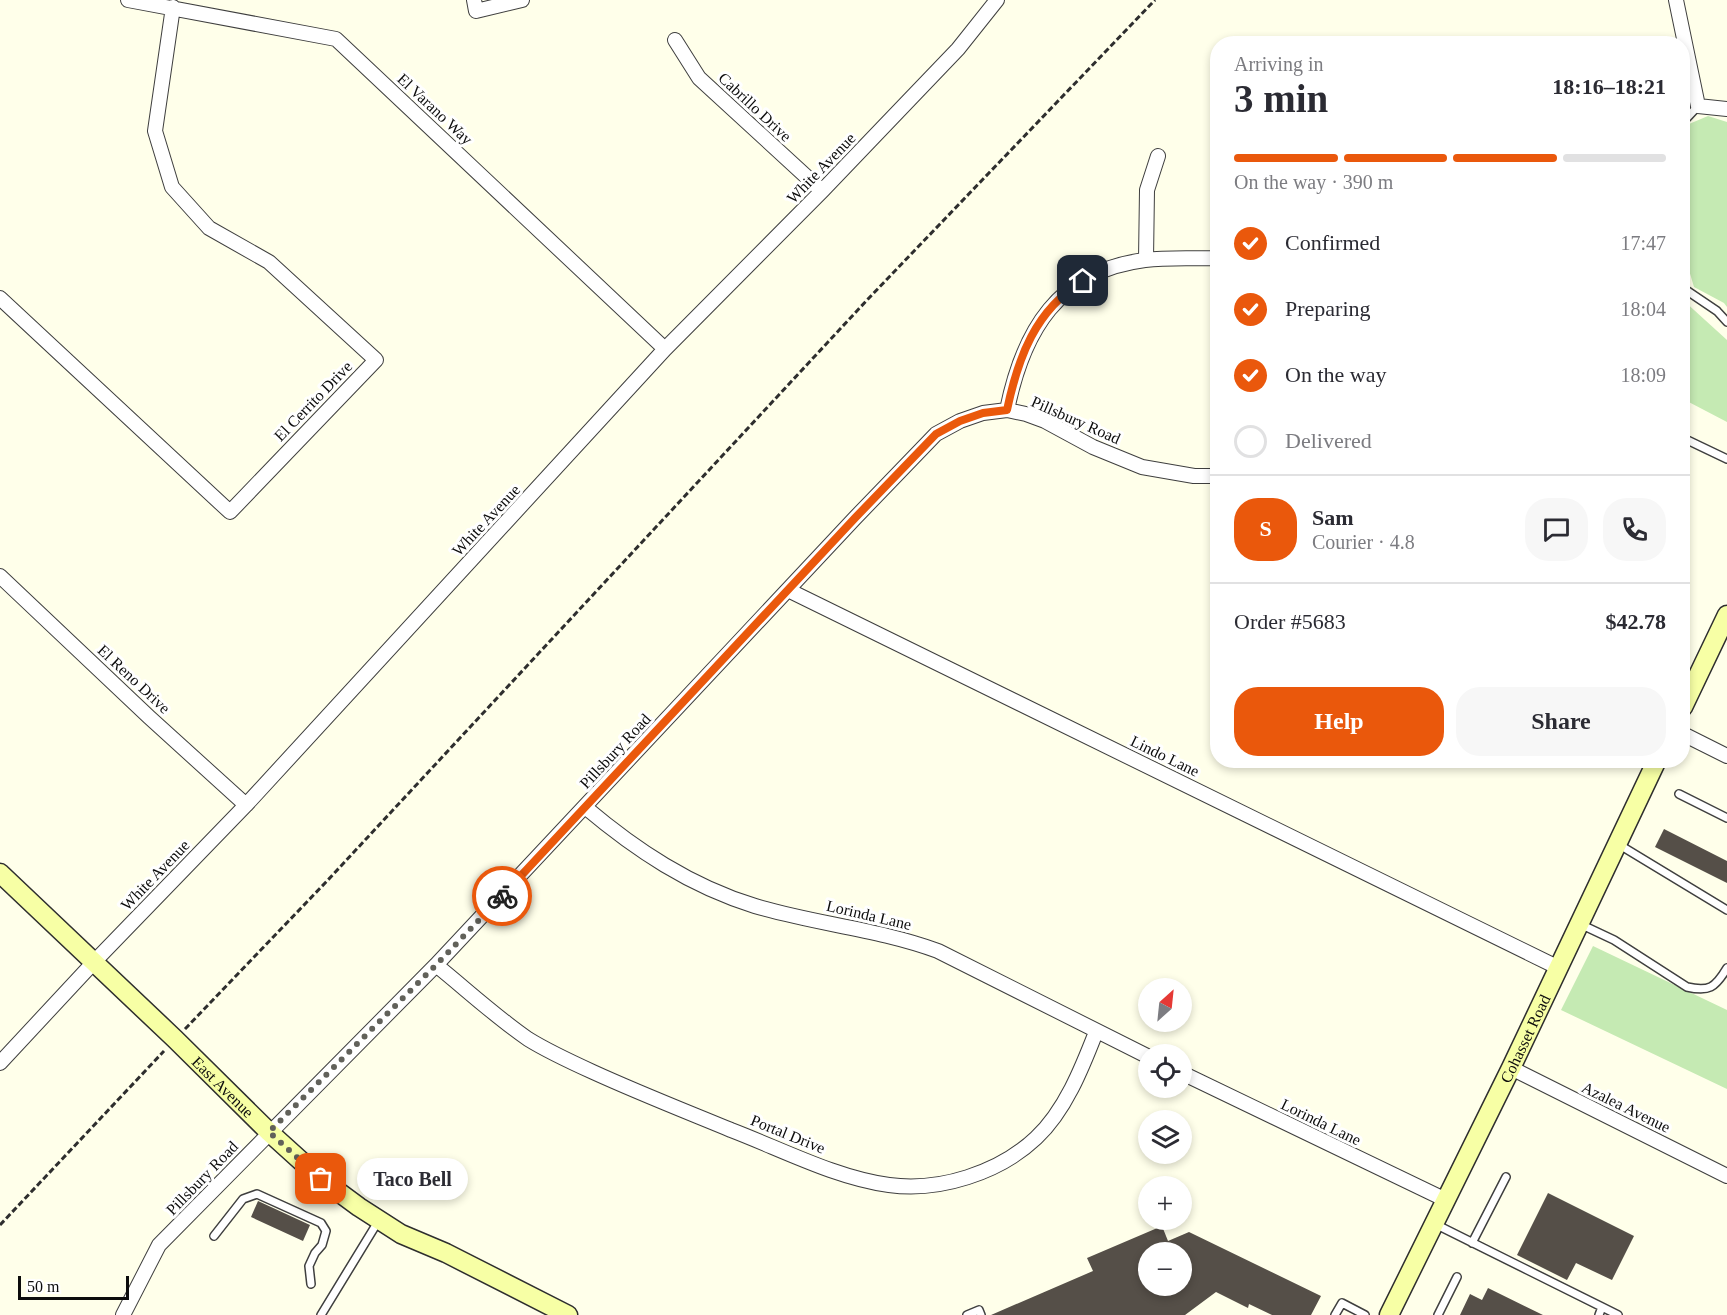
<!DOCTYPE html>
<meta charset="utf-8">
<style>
:root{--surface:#fff;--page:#f7f7f7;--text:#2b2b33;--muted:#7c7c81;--line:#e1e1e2;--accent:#ea580c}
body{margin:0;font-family:Georgia,serif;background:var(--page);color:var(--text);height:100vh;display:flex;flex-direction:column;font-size:22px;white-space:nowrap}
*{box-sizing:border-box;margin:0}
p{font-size:20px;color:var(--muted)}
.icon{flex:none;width:33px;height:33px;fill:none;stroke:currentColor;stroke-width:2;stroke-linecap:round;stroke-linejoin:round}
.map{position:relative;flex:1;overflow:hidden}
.panel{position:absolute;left:1210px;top:36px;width:480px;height:732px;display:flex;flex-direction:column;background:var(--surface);border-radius:24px;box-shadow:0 3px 9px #0003}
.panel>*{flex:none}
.needle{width:39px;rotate:27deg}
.tools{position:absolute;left:1138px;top:978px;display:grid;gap:12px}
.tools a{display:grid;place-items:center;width:54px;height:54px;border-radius:50%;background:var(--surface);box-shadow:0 3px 9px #0003;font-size:30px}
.scale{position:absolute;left:18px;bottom:15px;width:111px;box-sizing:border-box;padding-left:6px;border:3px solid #0c0c0c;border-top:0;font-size:16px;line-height:21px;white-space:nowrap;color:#0c0c0c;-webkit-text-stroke:4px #fff;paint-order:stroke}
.pin{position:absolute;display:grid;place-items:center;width:51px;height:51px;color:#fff;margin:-26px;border-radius:12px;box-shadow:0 3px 9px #0006}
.courier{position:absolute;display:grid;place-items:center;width:60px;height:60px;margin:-30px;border:4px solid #ea580c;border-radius:50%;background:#fff;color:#222;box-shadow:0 2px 8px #0007}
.bubble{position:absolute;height:42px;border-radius:21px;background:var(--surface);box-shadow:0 3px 9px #0003;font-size:20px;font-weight:600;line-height:42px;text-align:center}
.summary em{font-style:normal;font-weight:600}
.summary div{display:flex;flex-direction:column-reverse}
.summary{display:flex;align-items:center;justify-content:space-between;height:102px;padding:0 24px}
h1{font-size:39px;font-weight:600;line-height:45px}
.bar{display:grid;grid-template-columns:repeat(4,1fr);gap:9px 6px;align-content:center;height:72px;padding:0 24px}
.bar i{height:8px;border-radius:4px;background:var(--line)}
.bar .current{background:var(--accent)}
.bar p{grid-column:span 4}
.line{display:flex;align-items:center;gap:15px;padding:0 24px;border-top:2px solid var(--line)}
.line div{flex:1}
.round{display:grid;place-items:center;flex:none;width:63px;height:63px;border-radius:24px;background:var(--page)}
ol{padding:0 24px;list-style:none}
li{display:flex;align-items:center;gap:18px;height:66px}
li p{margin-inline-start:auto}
li .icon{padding:6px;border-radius:50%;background:var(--accent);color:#fff;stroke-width:4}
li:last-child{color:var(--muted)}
li i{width:33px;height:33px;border:3px solid var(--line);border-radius:50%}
.button{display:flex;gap:12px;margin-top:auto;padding:12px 24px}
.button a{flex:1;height:69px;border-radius:24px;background:var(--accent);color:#fff;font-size:24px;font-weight:600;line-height:69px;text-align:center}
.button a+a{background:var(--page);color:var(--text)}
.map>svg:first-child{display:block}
</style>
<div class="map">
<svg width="1727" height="1315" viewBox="0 0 1727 1315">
<rect width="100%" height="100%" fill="#ffffea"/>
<path fill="#c5eab3" d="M1708 116 1727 122V307L1724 303 1694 287 1683 250V147L1689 124Z
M1683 300 1727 340V422L1683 399Z
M1593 946 1727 1010V1089L1561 1010Z"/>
<path fill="#554f48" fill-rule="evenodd" d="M1664 829 1727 861V883L1655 847Z
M1548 1193 1634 1236 1612 1280 1576 1263 1567 1280 1517 1255Z
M258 1201 310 1225 303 1241 251 1217Z
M1162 1226 1168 1241 1189 1232 1321 1296 1311 1315H1272L1249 1304 1248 1308 1216 1292 1185 1315H991L1093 1271 1087 1258ZM1149 1252H1182V1286H1149Z
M1488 1288 1543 1315H1460L1470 1294 1482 1300Z"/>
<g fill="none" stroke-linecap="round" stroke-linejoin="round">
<g stroke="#3f3f3f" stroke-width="10">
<path id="lane" d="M1683 122 1698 106
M1683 288 1717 311 1727 322
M1683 438 1727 459
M1679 794 1727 818
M1618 844 1727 910
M1580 924 1614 940 1687 987C1709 992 1715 988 1727 968
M1435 1224 1602 1307 1599 1315
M214 1236 243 1199 257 1194 321 1223 326 1231 322 1245 315 1253 309 1266 311 1284
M1472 1243 1506 1177
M1602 1307 1618 1315
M321 1315 379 1220
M967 1315 979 1310 981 1315
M1335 1315 1342 1303 1365 1315
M1438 1315 1457 1277"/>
</g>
<g stroke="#3f3f3f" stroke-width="16">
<path id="street" d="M128 0 336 39 665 349
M474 0 476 11 522 0
M1676 0 1698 106 1727 109
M675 40 699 78 822 191
M1146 260 1147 190 1158 156
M0 298 230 512 376 360 269 262 209 228 172 187 155 131 173 7
M1007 410C1023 331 1058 271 1145 260 1169 257 1194 259 1218 258
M0 576 149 717 246 805
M788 590 1559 968
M1683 734 1727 756
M585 807C636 850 690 886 755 906 815 924 878 929 938 951L1149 1057
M436 965C467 990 496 1017 528 1039 549 1052 571 1062 593 1072 639 1093 685 1111 731 1130 781 1149 836 1178 889 1185 939 1192 999 1173 1036 1138 1065 1111 1082 1068 1096 1032
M0 1063 94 962 246 805 665 349 822 191 958 49 997 0
M1511 1068 1727 1176
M1182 1073 1446 1200
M123 1315 159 1245 436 965 855 518 936 434 960 421 983 413 1007 410 1026 414 1045 421 1093 447 1142 467 1194 476H1218"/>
</g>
<g stroke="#2e2e2e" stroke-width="21">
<g id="secondary">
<path d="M1683 707 1727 615"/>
<path id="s1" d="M0 873 175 1039 269 1132 321 1179 359 1207 401 1234 446 1253 568 1315"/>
<path id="s2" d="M1389 1315 1511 1068 1657 760"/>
</g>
</g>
<path stroke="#2e2e2e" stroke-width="3" stroke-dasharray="6 3" stroke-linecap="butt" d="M185 1029 327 881 868 299 1155 0
M0 1225 164 1051"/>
<use href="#lane" stroke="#fff" stroke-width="7"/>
<use href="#street" stroke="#fff" stroke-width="14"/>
<use href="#secondary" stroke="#f7ffa5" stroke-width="18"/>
</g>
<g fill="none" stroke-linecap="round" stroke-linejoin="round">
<path stroke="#61615a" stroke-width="6" stroke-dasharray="0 10.8" d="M321 1179 269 1132 436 965 502 896"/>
<path stroke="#ea580c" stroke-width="8" d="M502 896 855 518 936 434 960 421 983 413 1007 410C1018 358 1035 310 1083 281"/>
</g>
<g text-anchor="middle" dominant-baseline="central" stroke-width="6" stroke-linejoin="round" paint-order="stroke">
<g font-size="16" fill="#0c0c0c" stroke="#fff">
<text transform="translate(755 107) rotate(43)">Cabrillo Drive</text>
<text transform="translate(435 109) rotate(43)">El Varano Way</text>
<text transform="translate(821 168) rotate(-46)">White Avenue</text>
<text transform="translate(313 401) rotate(-46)">El Cerrito Drive</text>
<text transform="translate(1076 420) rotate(24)">Pillsbury Road</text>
<text transform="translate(486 520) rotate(-47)">White Avenue</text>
<text transform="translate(134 679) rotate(43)">El Reno Drive</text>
<text transform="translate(615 751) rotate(-47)">Pillsbury Road</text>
<text transform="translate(1165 756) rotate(26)">Lindo Lane</text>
<text transform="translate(155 875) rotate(-46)">White Avenue</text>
<text transform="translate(869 915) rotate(13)">Lorinda Lane</text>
<text stroke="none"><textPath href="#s2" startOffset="308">Cohasset Road</textPath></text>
<text stroke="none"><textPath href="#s1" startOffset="309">East Avenue</textPath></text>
<text transform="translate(1626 1107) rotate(26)">Azalea Avenue</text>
<text transform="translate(1321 1122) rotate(26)">Lorinda Lane</text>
<text transform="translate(788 1134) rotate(22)">Portal Drive</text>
<text transform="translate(202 1178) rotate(-46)">Pillsbury Road</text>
</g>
</g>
</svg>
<div class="tools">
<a><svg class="needle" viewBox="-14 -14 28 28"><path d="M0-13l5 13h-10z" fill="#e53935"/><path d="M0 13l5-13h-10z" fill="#7c7c81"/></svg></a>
<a><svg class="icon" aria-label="locate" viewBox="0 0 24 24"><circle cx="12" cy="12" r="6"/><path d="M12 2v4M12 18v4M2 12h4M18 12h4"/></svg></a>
<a><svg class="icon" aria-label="layers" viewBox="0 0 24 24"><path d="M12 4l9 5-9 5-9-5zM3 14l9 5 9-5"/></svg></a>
<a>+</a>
<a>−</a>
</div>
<div class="scale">50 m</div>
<div class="pin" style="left:321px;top:1179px;background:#ea580c"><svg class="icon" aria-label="bag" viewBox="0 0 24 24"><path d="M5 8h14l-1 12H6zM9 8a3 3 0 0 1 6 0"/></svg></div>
<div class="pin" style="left:1083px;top:281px;background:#1f2937"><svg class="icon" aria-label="home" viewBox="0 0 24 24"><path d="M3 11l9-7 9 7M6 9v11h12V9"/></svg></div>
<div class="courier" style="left:502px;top:896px"><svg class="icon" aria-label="bike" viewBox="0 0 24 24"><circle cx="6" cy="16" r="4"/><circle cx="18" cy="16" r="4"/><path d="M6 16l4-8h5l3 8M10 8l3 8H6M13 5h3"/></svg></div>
<div class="bubble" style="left:357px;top:1158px;width:111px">Taco Bell</div>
<section class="panel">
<div class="summary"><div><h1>3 min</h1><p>Arriving in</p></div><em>18:16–18:21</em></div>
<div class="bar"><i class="current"></i><i class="current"></i><i class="current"></i><i></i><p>On the way · 390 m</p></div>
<ol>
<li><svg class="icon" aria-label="check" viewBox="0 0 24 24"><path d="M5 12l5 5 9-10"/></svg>Confirmed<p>17:47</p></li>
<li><svg class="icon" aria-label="check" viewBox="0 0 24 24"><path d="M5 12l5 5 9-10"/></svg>Preparing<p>18:04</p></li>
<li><svg class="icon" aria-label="check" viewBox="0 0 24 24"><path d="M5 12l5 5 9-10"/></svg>On the way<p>18:09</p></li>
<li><i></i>Delivered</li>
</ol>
<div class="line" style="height:108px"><b class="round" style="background:var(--accent);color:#fff">S</b><div><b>Sam</b><p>Courier · 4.8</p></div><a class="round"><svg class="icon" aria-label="chat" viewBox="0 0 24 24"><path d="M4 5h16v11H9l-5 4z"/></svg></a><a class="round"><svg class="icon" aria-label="phone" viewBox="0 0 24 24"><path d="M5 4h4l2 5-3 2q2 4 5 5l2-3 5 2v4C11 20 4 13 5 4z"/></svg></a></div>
<div class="line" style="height:78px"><div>Order #5683</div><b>$42.78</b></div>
<div class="button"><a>Help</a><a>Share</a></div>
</section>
</div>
